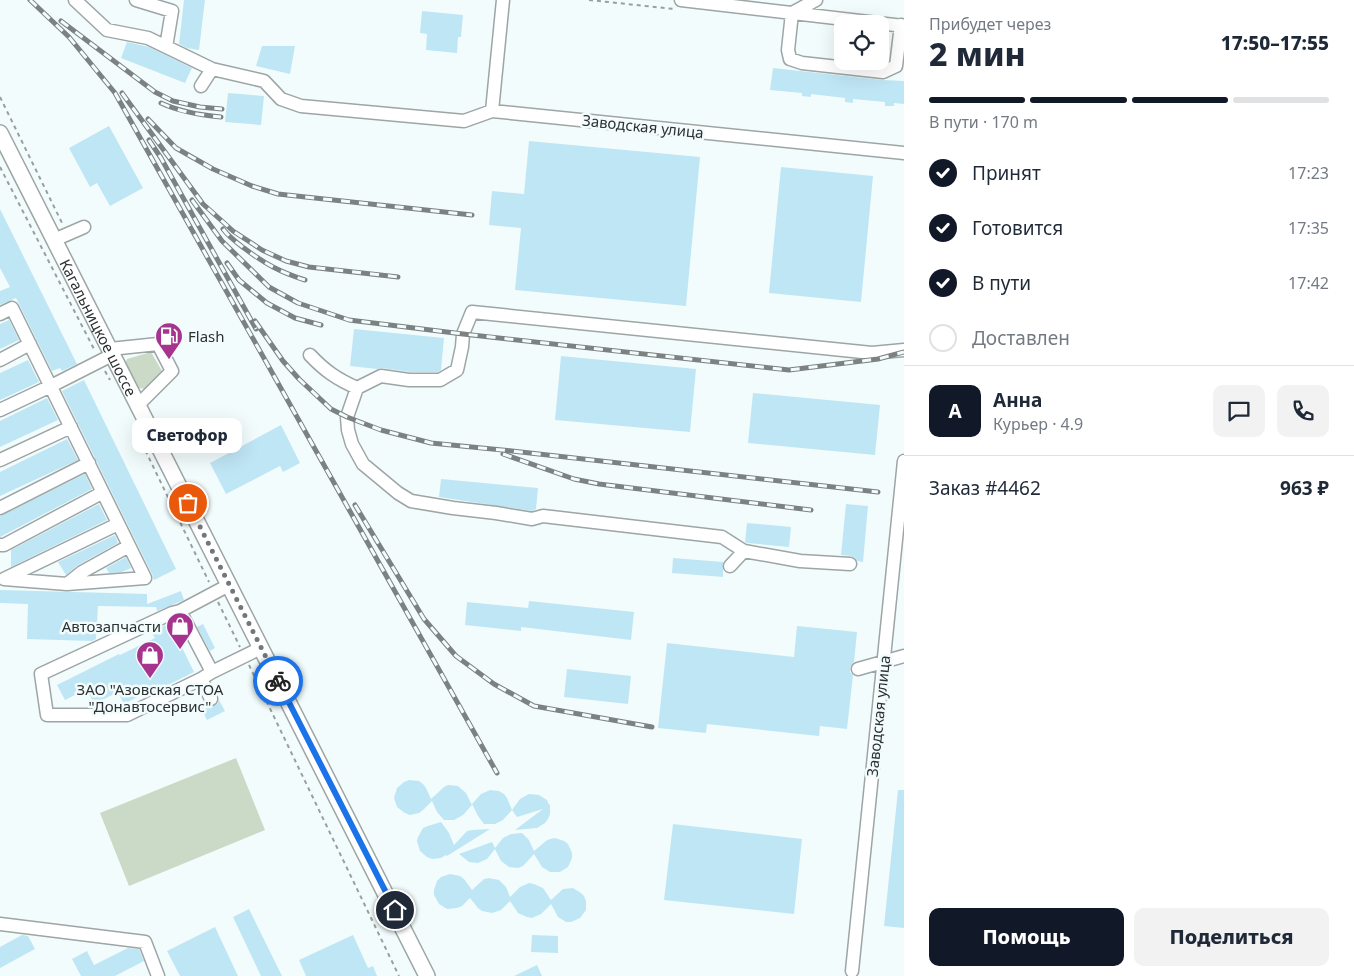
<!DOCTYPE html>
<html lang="ru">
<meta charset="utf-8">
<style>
:root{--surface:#fff;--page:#f2f2f3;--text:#1f2937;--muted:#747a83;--line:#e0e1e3;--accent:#111827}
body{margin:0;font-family:"Noto Sans",sans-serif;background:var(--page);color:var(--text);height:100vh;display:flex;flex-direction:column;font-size:19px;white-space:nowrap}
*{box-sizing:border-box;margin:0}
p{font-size:16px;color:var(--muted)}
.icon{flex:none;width:28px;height:28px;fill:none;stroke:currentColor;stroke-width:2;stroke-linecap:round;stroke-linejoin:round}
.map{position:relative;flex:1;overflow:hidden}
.drawer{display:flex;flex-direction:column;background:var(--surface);width:450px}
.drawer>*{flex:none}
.fabs{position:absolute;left:834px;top:15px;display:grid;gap:10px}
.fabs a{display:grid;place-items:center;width:55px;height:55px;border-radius:10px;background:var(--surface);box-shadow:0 5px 20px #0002;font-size:25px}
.pin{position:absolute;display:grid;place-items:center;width:42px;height:42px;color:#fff;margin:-21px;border:2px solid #fff;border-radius:50%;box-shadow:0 1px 5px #0007}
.courier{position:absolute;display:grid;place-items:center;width:50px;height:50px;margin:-25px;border:4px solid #1a73e8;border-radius:50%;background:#fff;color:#222;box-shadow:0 1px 6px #0007}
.bubble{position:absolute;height:35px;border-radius:10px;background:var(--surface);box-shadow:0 5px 20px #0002;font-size:16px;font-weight:800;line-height:35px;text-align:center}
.overview em{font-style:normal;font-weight:800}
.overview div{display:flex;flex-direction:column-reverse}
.overview{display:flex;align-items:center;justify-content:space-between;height:85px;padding:0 25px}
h1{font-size:32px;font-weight:800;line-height:38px}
.bar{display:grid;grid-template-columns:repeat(4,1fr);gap:8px 5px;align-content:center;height:60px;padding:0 25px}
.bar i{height:6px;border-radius:4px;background:var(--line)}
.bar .current{background:var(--accent)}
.bar p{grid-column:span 4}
.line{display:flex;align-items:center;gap:12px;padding:0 25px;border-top:1px solid var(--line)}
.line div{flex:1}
.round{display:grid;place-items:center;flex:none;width:52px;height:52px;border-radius:10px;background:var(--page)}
ol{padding:0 25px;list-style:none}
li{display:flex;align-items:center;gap:15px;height:55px}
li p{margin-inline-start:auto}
li .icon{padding:5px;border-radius:50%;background:var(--accent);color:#fff;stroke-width:4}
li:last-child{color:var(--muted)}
li i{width:28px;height:28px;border:2px solid var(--line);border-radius:50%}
.action{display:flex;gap:10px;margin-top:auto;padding:10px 25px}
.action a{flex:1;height:58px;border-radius:10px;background:var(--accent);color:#fff;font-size:20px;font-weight:800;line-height:58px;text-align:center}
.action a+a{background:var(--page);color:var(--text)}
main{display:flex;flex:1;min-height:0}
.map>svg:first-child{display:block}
</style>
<main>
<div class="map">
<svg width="904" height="976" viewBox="0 0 904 976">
<rect width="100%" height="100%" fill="#f3fcfc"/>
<path fill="#cadac6" d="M151 352 162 371 145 389 139 388 125 363 127 359Z
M236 758 265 830 129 886 100 813Z"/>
<path fill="#bfe6f5" d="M184 0H205L199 50 187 48 179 44Z
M422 11 463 15 461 37H458L457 53 426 50 427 34 420 33Z
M127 42 149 47 192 68 185 83 121 58Z
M262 46H295L290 74 256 66Z
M773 68 882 80 904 81V104L894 103V106H885V102L853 99V103L845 102V98L811 94V97L802 96V93L770 90Z
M228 93 264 96 261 125 225 122Z
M109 126 143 188 110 206 97 183 90 187 69 148Z
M529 141 700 157 686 306 515 290 521 228 489 225 492 191 524 194Z
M781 167 873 176 861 302 769 293Z
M0 209 77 364 62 371 60 368 52 371 16 298 0 305V291L10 287 0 268Z
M9 320 19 340 0 349V324Z
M354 329 444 338 441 370 438 372H410L382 368 377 369 350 366Z
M561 356 696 369 690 432 555 420Z
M28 360 39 382 0 400V373Z
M84 380 176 569 154 580 152 574 62 391Z
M753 393 880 405 875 455 748 443Z
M47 398 58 420 0 447V421Z
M281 425 300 463 283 472 280 466 226 494 210 463Z
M67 439 78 460 0 496V472Z
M85 474 92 489 0 537V516Z
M441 479 538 488 536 509 532 511 439 497Z
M99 504 107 520 11 567V550Z
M846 504 868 506 863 562 857 561 855 558 851 556 841 555Z
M747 523 791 527 789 547 747 543 745 542Z
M115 535 118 543 78 565 66 575 58 562Z
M126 557 131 568 122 572 109 573 106 568Z
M673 558 723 562V577L672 573Z
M0 590 147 594V604L181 591 184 600 157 611 156 607 98 606 96 639 92 641 27 639 28 604 0 603Z
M529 601 634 612 631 640 521 627V631L465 625 467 602 528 608Z
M170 623 194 672 150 694 149 691 124 704 118 692 94 704 87 689 65 700 57 685 119 654 120 655 155 638 151 632Z
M203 624 215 648 210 651 197 627Z
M797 626 857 632 854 662 850 667V672L853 675 847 729 820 726 819 736 707 724 706 733 658 728 667 643 794 657Z
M567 669 631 676 628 704 564 697Z
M219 700 225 711 207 720 199 704 204 702 207 706H214L217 704Z
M409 780 419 781 423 784 426 788 431 799 444 787 448 785 458 786 466 793 472 805 463 815 454 820H444L437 812 432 801 423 810 419 813 410 815 405 813 397 807 394 798 397 788 404 782Z
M490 790 499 791 504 794 507 798 512 810 503 820 495 824H484L478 816 472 804 481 794Z
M898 790H904V928L884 926Z
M529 794 539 795 547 800 549 805 550 804V814L548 819 545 823 537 828 515 830 543 809 517 817 512 810 520 799Z
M441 822 449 833 454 845 467 831 472 830 490 829 447 856 446 855 454 846 446 855 441 858 432 859 427 857 420 851 417 841 418 837 423 828 428 826Z
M673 824 802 839 794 914 664 900Z
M522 833 529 840 534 851 546 841 550 839 555 838 564 841 568 844 572 853V858L568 867 560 872H550L542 867 534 854 523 866 518 868 509 867 501 861 495 849 487 859 478 863 469 862 459 854 492 842 495 848 503 838 511 834Z
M450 874 460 876 464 879 472 890 484 879 489 878 499 880 506 887 510 897 520 887 529 883 534 884 543 888 551 900 563 889 573 888 581 893 584 896 586 901V910L580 918 571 922H566L558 917 551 904 541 914 532 918 527 917 518 913 510 901 501 910 492 913 482 911 478 908 470 898 462 906 457 908 447 909 439 904 434 895V890L437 881 441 877Z
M249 909 282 976H261L233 917Z
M215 927 238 976H180L167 951Z
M22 935 28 936 35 949 0 968V947Z
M353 935 368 968 373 966 377 976H306L299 960Z
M532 935 558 936V953L531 952Z
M128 948 139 949 144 961 115 976H81L72 959 87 951 94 965Z
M537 965 542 976H514Z"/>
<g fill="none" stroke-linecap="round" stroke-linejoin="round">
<g stroke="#9da5a5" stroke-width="15">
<path id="minor" d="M75 0 107 30 148 38 212 69 201 86
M136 0 172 11 166 47
M503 0 492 111 904 153
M681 0 904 26
M816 0 792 13 788 50 790 59 802 63 883 72 896 66 901 25
M212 69 264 81 281 99 301 106 464 121 492 111
M54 240 84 227
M0 314 12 308 145 578 67 584 4 579 118 524
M110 349 158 344 172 371 138 405
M310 355C325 371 337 379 357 388L347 417 348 430 352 444 363 464 398 493 411 501 453 508 496 513 532 519 543 516 722 537 744 551 730 566
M0 360 30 344
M357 388 381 376 409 380H440L457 370 462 347 463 334 472 312 872 353 904 350
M0 410 51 386 112 355
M0 460 71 427
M0 508 89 463
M0 545H4L98 495 103 493
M744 551 800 561 850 564
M67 584 82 572 129 546
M229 585 180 611 212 672 261 648
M180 611 172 613 41 674 47 715H127L201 679 212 672
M858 669 904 656
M201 679 211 699
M0 924 145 942 158 976
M852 971 904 461"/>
</g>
<g stroke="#9da5a5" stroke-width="18">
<g id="major">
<path id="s1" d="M0 133 427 976"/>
</g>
</g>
<path stroke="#989f9f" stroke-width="2" stroke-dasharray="4 4" stroke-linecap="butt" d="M589 0 674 9
M0 97 63 225
M0 167 95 351
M105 371 110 380
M135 429 209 582
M218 602 240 647
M249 665 399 976"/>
<use href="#minor" stroke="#fff" stroke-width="12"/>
<use href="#major" stroke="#fff" stroke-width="15"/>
<g stroke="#7c8282" stroke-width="5">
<path id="rail" d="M30 0 69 37 115 93 497 773
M61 21 155 92 173 101 200 107 222 109
M122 93 203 204 233 231 262 250 286 261 309 267 398 277
M161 103C180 112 200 115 221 117
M148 119 176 148 213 169 252 186 278 194 472 215
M149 140 161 158 256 329
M192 200 222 241 269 287 298 303 349 320 463 334 789 370 878 359 904 352
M223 229C229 237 236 242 244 248 265 264 280 272 305 280
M227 263 239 280 267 303 295 318 321 325
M255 321 283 361 299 379 331 409 347 417 381 430 431 443 512 451 878 492
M503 454 574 479 599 484 811 510
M355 505 424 619 456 656 494 684 534 706 652 727"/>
</g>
<use href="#rail" stroke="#f3fcfc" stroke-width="3" stroke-dasharray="9" stroke-linecap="butt"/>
</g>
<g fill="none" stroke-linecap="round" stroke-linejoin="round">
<path stroke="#727878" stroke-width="5" stroke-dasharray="0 9" d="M188 503 278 681"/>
<path stroke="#1a73e8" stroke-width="6" d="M278 681 395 910"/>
</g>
<defs>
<g id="fuel-pin" transform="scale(1.4375)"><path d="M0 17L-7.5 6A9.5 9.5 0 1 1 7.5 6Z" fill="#a6348f" stroke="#f3fcfc"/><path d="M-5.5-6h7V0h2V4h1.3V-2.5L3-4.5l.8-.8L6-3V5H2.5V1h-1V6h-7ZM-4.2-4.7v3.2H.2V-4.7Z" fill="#fff"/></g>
<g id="shop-pin" transform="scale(1.4375)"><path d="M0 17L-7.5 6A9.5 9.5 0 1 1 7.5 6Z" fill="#a6348f" stroke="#f3fcfc"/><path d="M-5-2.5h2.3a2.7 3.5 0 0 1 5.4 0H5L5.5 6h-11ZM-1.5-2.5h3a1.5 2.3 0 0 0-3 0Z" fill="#fff"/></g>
</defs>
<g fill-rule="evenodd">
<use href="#fuel-pin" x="169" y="336"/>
<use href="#shop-pin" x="180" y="626"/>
<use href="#shop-pin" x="150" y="655"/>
</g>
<g text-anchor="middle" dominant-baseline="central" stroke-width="5" stroke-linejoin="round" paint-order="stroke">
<g font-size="15" fill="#2d3131" stroke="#f3fcfc">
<text transform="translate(643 126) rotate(6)">Заводская улица</text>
<text stroke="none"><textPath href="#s1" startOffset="218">Кагальницкое шоссе</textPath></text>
<text transform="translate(878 716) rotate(-84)">Заводская улица</text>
</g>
<g font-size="15" fill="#2d3131" stroke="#f3fcfc" text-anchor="start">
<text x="188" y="336">Flash</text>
<text x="161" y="626" text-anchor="end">Автозапчасти</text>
<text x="150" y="689" text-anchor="middle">ЗАО "Азовская СТОА<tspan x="150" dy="17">"Донавтосервис"</tspan></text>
</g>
</g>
</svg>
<div class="fabs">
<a><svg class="icon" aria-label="locate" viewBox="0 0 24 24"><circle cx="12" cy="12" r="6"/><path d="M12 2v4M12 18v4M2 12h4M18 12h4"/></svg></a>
</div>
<div class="pin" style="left:188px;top:503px;background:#ea580c"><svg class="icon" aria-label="bag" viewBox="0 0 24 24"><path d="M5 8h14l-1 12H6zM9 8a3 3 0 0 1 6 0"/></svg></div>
<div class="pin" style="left:395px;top:910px;background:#1f2937"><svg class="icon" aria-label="home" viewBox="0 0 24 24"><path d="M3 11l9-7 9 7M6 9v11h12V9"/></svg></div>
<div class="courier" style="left:278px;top:681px"><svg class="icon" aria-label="bike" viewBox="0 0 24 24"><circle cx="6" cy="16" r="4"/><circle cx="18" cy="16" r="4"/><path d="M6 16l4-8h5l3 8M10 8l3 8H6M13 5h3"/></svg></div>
<div class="bubble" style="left:132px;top:418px;width:110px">Светофор</div>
</div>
<section class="drawer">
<div class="overview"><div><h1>2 мин</h1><p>Прибудет через</p></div><em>17:50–17:55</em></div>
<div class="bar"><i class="current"></i><i class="current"></i><i class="current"></i><i></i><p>В пути · 170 m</p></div>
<ol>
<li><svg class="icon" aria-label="check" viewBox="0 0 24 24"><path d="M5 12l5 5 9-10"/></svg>Принят<p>17:23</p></li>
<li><svg class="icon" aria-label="check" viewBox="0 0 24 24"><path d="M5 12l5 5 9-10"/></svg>Готовится<p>17:35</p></li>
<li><svg class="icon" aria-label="check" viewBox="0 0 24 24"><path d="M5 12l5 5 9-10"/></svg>В пути<p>17:42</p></li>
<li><i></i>Доставлен</li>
</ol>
<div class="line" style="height:90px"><b class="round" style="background:var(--accent);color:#fff">А</b><div><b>Анна</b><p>Курьер · 4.9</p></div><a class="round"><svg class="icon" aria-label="chat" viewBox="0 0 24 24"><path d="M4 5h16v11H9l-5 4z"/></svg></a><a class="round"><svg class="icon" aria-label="phone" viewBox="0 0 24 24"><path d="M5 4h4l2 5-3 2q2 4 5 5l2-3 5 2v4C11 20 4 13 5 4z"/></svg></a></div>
<div class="line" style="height:65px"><div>Заказ #4462</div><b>963 ₽</b></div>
<div class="action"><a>Помощь</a><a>Поделиться</a></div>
</section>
</main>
